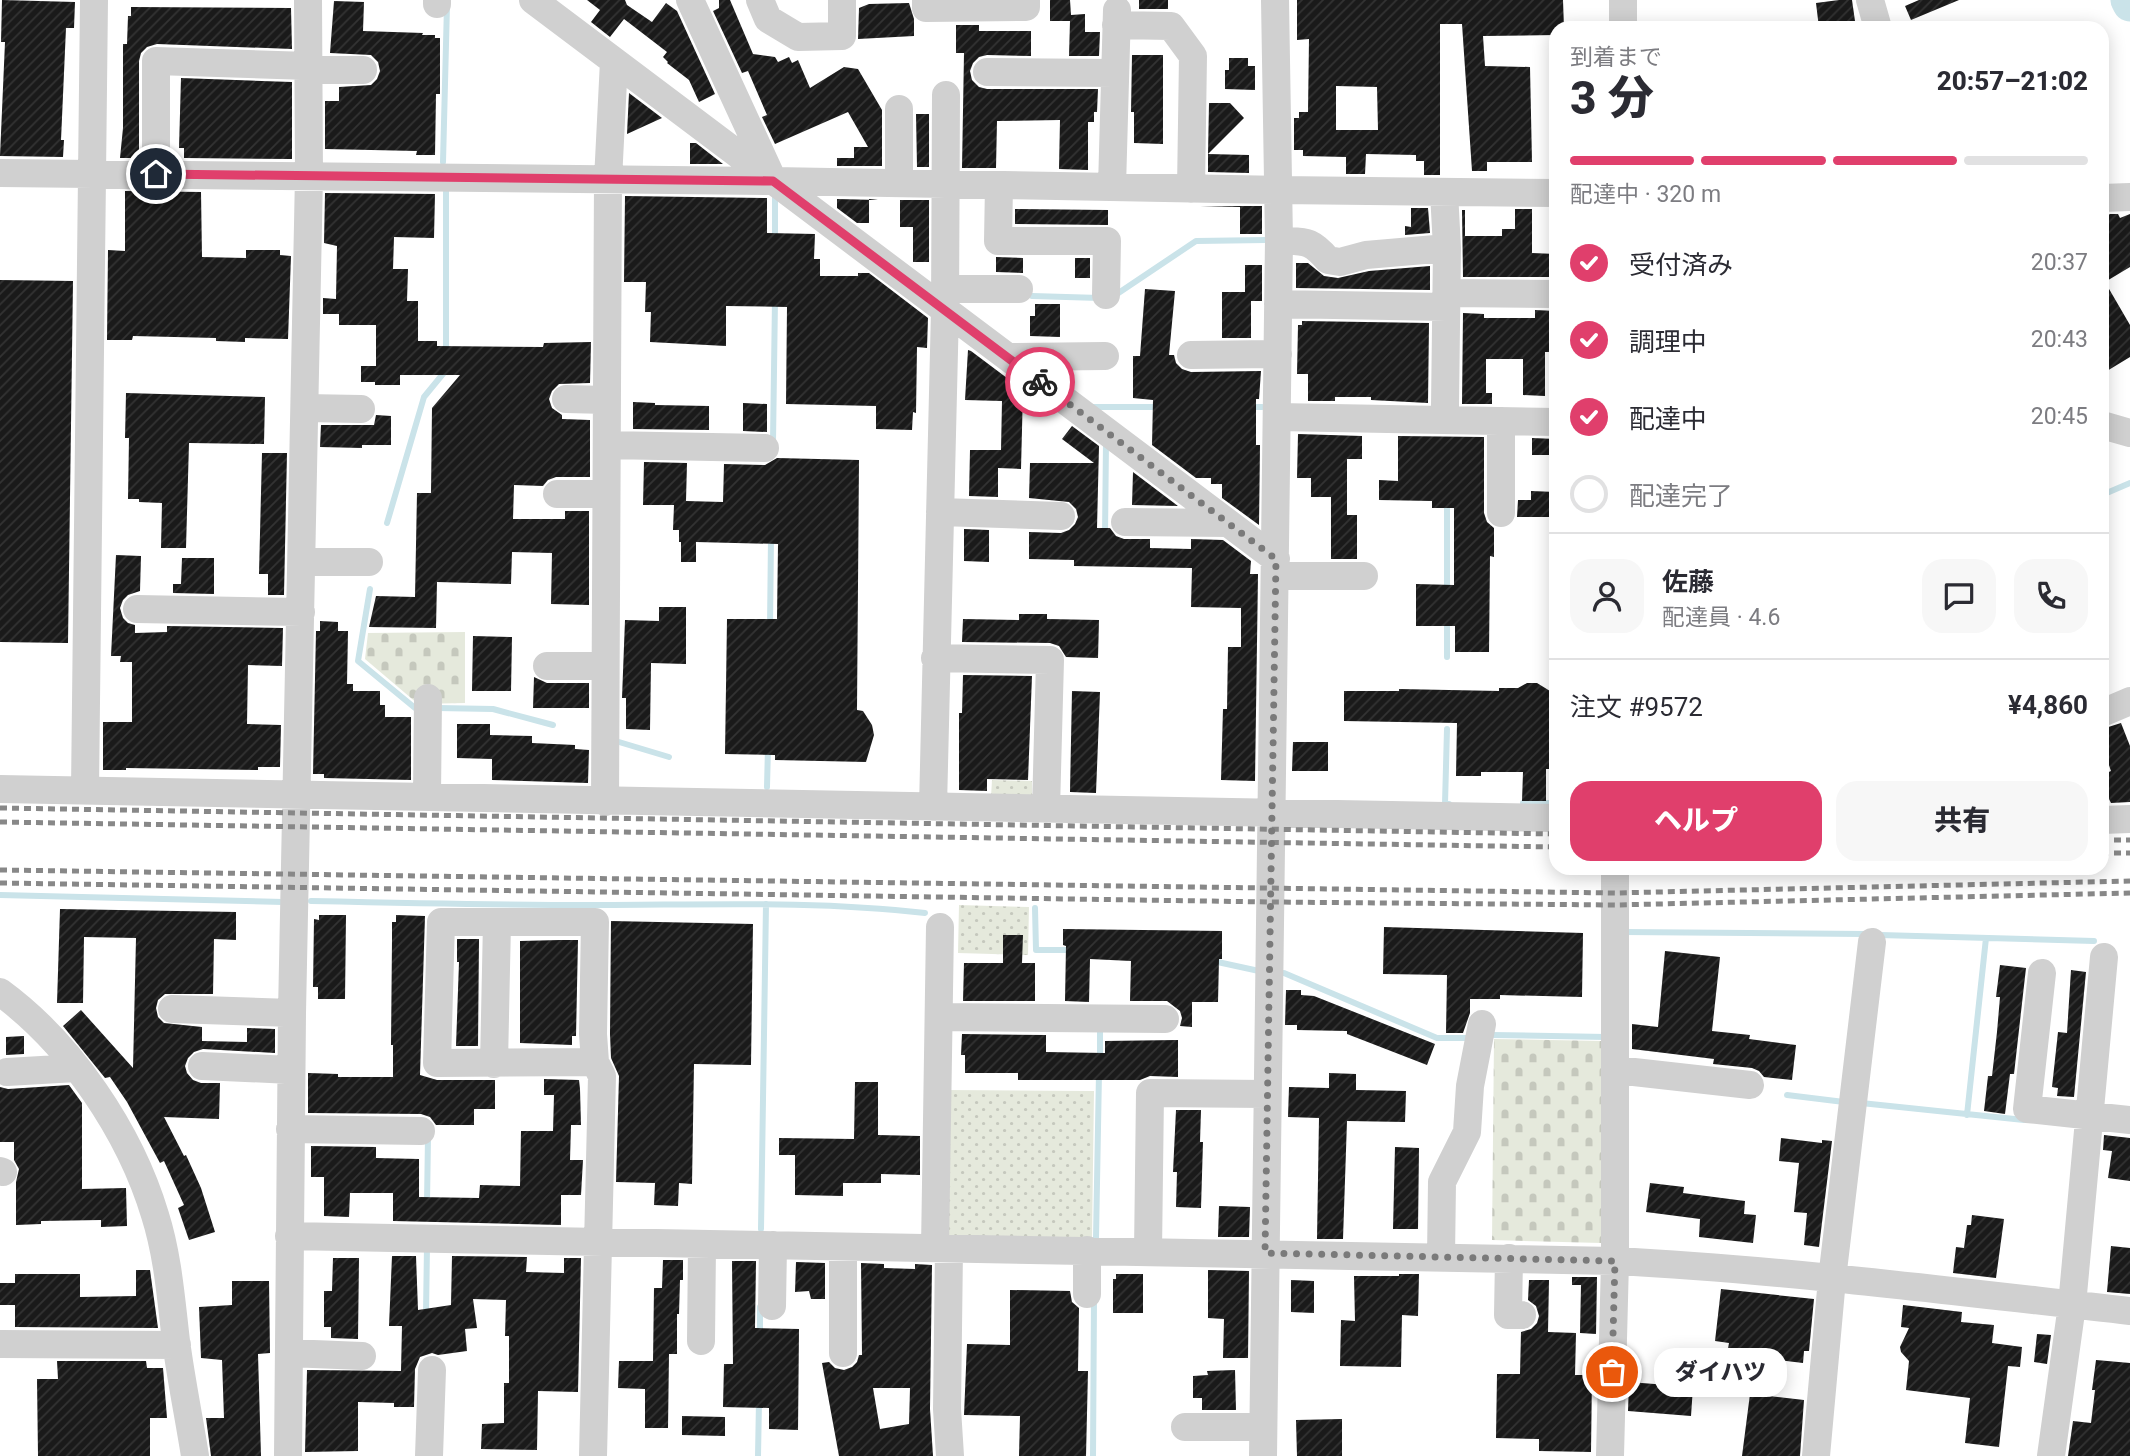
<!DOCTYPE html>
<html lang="ja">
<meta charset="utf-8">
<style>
:root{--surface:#fff;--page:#f7f7f7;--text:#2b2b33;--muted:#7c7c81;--line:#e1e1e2;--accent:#e03f6c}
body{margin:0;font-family:Roboto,"Noto Sans JP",sans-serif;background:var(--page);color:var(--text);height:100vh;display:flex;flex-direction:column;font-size:26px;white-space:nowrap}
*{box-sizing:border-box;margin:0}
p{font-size:23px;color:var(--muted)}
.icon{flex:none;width:38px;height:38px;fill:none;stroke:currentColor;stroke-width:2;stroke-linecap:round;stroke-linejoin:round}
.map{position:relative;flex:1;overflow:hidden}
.drawer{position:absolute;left:1549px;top:21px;width:560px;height:854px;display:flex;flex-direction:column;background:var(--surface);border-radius:21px;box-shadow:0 4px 18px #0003}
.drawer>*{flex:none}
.pin{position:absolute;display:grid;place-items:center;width:60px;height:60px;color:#fff;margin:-30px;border:4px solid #fff;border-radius:50%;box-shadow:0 2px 7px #0007}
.courier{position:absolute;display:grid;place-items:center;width:70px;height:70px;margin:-35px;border:5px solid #e03f6c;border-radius:50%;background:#fff;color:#222;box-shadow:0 2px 9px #0007}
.bubble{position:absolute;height:49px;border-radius:21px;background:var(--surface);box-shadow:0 4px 18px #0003;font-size:23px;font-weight:800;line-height:49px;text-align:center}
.summary em{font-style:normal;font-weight:800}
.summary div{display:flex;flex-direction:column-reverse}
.summary{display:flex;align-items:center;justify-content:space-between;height:119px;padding:0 21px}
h1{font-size:46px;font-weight:800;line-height:52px}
.bar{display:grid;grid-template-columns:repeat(4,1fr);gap:10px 7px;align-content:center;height:84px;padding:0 21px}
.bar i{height:9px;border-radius:5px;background:var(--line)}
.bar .current{background:var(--accent)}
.bar p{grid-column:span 4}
.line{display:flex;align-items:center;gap:18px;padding:0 21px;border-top:2px solid var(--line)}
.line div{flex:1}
.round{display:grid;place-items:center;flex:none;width:74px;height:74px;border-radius:21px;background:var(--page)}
ol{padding:0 21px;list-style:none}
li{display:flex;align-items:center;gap:21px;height:77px}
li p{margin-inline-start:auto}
li .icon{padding:7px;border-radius:50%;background:var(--accent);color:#fff;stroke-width:4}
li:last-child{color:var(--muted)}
li i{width:38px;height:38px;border:4px solid var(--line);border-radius:50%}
.action{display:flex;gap:14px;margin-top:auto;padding:14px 21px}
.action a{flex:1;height:80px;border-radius:21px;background:var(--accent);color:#fff;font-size:28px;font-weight:800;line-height:80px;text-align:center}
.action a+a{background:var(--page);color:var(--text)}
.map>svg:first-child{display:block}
</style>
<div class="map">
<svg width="2130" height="1456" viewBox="0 0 2130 1456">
<defs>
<pattern id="grass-dots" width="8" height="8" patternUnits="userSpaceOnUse" patternTransform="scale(1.75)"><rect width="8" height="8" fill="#e5e9dc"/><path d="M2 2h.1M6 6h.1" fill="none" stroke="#c5c8bd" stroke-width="1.8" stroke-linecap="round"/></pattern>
<pattern id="cemetery-stones" width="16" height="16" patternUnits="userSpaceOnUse" patternTransform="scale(1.75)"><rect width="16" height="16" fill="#e5e9dc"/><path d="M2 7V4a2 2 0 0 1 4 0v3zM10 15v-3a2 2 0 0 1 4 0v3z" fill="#c5c8bd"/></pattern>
<pattern id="building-hatch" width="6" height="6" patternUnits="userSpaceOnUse" patternTransform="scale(1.75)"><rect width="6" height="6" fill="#1a1a1a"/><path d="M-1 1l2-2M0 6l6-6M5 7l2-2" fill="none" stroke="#333"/></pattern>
</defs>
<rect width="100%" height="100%" fill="#fff"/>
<path fill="url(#grass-dots)" d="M992 780 1032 781V798L991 797Z
M959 905 1029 907 1028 955 958 953Z
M945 1090 1094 1091 1092 1238 942 1235Z"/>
<path fill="url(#cemetery-stones)" d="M465 632V703L418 704 365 659 368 633Z
M1494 1039 1602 1041 1601 1243 1492 1240Z"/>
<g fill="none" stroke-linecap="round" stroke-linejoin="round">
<path stroke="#cae3e9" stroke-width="6" d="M443 162 447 5
M446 188V354
M775 194V239
M1032 296 1100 298
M1114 296 1196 241 1266 240
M1092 407H1161
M1249 407H1262
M773 442 775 299
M2102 495 2130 483
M1447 500V590
M387 523 424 397 447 369
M1105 536 1106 442
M370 589 358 661 415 708H420
M1447 619V657
M770 627 771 537
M437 708 493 709 553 725
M1447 729 1445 804H1449
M619 742 669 757
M767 787 768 747
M1523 803H1556
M0 895 283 902
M311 901C404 903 498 905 591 905 703 905 814 900 925 913
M1035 908 1036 950H1074
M1623 932 1863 934
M1880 935 2094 941
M1213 961 1259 971
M1284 973 1437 1038H1468
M1492 1035 1606 1037
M1100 1059V1026
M1787 1095 1844 1102
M1861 1103 2024 1120
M1967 1115 1986 938
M427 1203 428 1137
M761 1229 766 904
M1096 1238 1099 1073
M426 1314 427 1246
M760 1334V1307
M758 1456 759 1401
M1093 1456 1094 1299"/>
<path stroke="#cae3e9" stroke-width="35" d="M2128 0 2130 4"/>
</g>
<path fill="url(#building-hatch)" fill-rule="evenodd" d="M2 0 75 2 74 28H66L61 140H64L63 157 0 156 5 42H1Z
M587 0H625L627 5 652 22 666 3 677 11 715 94 699 102 689 80 667 63 668 62 663 57 667 52 624 19 610 37 591 22 600 10Z
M719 0H730L753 54 775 57 778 62 789 57 792 63 798 60 810 88 844 67 858 69 882 110V166H837V158H854V147H868L848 112 775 144 762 117 767 115 748 71 742 73 713 11 719 8Z
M1050 0H1070L1071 15 1085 14V32H1100L1099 56H1069L1070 21H1050Z
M1139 0H1168V9H1139Z
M1297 0H1563L1564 28H1556V35L1483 36 1485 66 1530 67 1532 162H1487V171H1472L1462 24H1440V175H1424V161H1416V155L1366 154 1365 174H1346V157L1303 156V150H1294V118H1299V112H1308L1309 39 1297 40ZM1336 86 1377 87 1378 130H1336Z
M1839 0H1852L1856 28H1819L1816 3Z
M1919 0H1959L1911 20 1905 6Z
M334 1 364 2 363 31 423 33 422 35H435V38H440V94H436L435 155H416L417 151 325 149V101H339V87L371 85 377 79 380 71 378 62 371 55 330 53Z
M909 3 914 19V36L858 39 859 8 869 4Z
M131 7 291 8 292 49 157 44 147 47 141 53 139 61V158H120L123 128V44H127L128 16H131Z
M956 25H979V31H1031V56L987 55 979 57 973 63 970 71 972 80 979 87 987 89H1098L1097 112H1094V122H1088V170L1059 169 1060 120 997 121 996 168H962L964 53H956Z
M1132 55H1163V144L1134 143V112H1131Z
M1229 58H1248V66H1255V90L1225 89V70H1229Z
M181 78 292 82V159L184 158V148H179Z
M629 93 662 118 627 134Z
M1209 103H1230L1244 118 1208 154Z
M916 114H929V167H917Z
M690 143H696L723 164H690Z
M1208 154 1249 155V173L1208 172Z
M125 191 201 192 202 257 246 258V250H280V255L291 256 288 339 245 338V342L216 341V338L133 336 132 340H107L108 250 125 251Z
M325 193 435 194 434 238 394 237 393 269H408L407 301H418V341H437V346L543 347 544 343 591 342 590 383 559 384 552 391 549 399 552 408 562 415V419L590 420V477H556L548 480 543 486 514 485 513 519H565V511H589V605L551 604 552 553 512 552 511 584 437 582 436 628 369 627 376 596 415 597 417 493H431L432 408 460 375H400V385H375V382H361V366H376V325H339V314H323V298L336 299 337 246 324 243Z
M625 196 767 198V233L815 234 814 259H820V276H858V273H869L928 318 927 348 917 347 916 413 913 412 912 430 876 429V406L786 404 787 307 726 306V346L650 342 651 312H645L646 282H624Z
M837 199 878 200 869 199V223H857L837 208Z
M900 200H929V262H913V227H900Z
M1200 206H1262V234H1240V207Z
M1411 208H1428L1430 233 1405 235V226L1411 227Z
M1015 209 1108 210V225L1015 224Z
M1515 209H1532V253L1556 254V277H1463L1462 210H1465V236H1502V229H1515Z
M2110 214H2118L2120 218 2130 214V267L2105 282 2130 325V357L2102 374V219Z
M996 257 1023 258V273L996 272Z
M1075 258H1090V278H1075Z
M1296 263H1308L1324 276 1338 278 1369 271 1430 266V290L1296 288Z
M1245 265H1262V301H1251V338H1222V292H1245Z
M0 280 73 281 68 643 0 642Z
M1145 289 1175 291 1169 355H1174L1176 363 1182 369 1191 372 1261 371 1259 399H1256V445H1260L1259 525 1222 498V484H1211V478H1196L1152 445 1153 400 1133 398V356H1140Z
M1035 304H1060V337L1030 336V316H1035Z
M1535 310 1556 311V352H1545V396L1523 395V359H1486V393H1492V404H1462L1463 313 1484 314V318H1535Z
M1302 321 1429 323 1428 403 1371 400V397H1335V401H1308V374H1297L1298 325H1302Z
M968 350 971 351 1023 390 1021 469 998 468V497L969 496 970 450H1001L1002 401 965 400Z
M126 393 265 397 264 444 189 443 186 548H161L162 503 139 502V499H128L129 438H125Z
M633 402 655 403V405L709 406V430L633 429Z
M743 403 767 404V432L743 431Z
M376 415 391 416V445H362V448L320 447 321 425H374Z
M1072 426 1099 446 1097 528H1110L1116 536 1124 539H1150V548L1191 549V539L1223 540 1251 561 1250 574H1258L1255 781 1221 780 1223 709H1227L1228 647H1241V608L1191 607 1192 568 1074 566V560L1029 559V532L1061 533 1069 530 1075 524 1078 517 1076 509 1069 502 1029 498 1030 463H1094L1062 439Z
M1298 434 1362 436V459H1347V515H1357V559H1331V497H1311V478H1297Z
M1398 436 1484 437V513L1487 522 1494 528V557L1490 556 1489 652H1455V626H1416V584L1454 585V508H1432V501L1379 500V480L1398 481Z
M1532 438 1556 439V455H1532Z
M262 453H287L284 595H268V574H259Z
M777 458 859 460 857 710 863 711 872 725 874 735 866 762 775 760V755L725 754 727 619H777L778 544 696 542V562H681V542H679V530H673L674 505H643L644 462 687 463 686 501 723 502 724 464 765 465Z
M1133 472 1178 506 1132 505Z
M1531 491 1556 492V517H1517L1518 500H1531Z
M964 529 989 530V562L964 561Z
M116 555 141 556 140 591 128 595 123 600 120 608 123 618 128 623 135 625V633L167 632V626L283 628 282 666 248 665 247 724 281 725 280 767H258V770L126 768V770H103V722H132V662H120L121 656H111Z
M182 558H214V594L173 593V584H181Z
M659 607H686V664L651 663 650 730 626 729V698H622L625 620 659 621Z
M1019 614H1047V619L1099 620 1098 658 1066 657 1059 646 1050 643 962 642 963 619 1019 620Z
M320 621 338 622V631H348L347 684H353V691H380V705H385V717H411V780L324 778V774H313L316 631H320Z
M473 636 512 637 511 691H472Z
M963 675 1032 676 1028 780 987 779V791L959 790V713H962Z
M534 677 547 683H589V708H533Z
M1527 683H1537L1550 691 1549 742 1556 743V769H1546V801H1522L1523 772H1481V776H1456L1457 723 1344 721V691H1399V689L1499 691V688H1518Z
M1072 691 1100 692 1096 793 1070 792Z
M2121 723 2130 746V802L2111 803 2109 799 2102 802V775L2111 771 2102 745V729Z
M457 724H490V735L532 736V743L575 745V749L589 750 588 783 492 780V759L457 758Z
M1293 742H1328V771H1292Z
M60 909 236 912V940L214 939 213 994H165L158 1000 156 1008 158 1017 164 1023 202 1027V1041L247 1042V1028L275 1029V1053L203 1049 194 1052 188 1058 185 1066 187 1073 193 1080 201 1083H220L219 1119 164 1117 184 1156 186 1155 201 1188 215 1232 189 1240 178 1208 184 1205 164 1161 160 1163 127 1102 110 1077 105 1078 63 1026 81 1010 133 1068 136 938 84 937 83 1003H57Z
M319 915H346L345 999H318V987H313L314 919 319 920Z
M396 915 425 916 420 1075 437 1080H495V1109H474V1125H436L430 1117 421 1114 308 1113V1073L338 1074V1077H393V1045H391L392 940V922H396Z
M611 921 753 924 751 1065 694 1064 692 1184 679 1183 678 1206 654 1205 655 1183 616 1182 619 1076 611 1058 610 1034Z
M1384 927 1583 933 1582 997 1500 995V999H1470V1013L1463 1033H1446L1447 975 1383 974Z
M1063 929 1222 931V959H1219L1218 1002H1192V1027L1180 1026 1182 1018 1180 1011 1167 1001H1130L1131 961 1090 959 1089 1002 1065 1001 1066 946 1063 945Z
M1003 935H1023L1022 963H1035V1001H963L964 963H1003Z
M457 939H479L478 1046H456L459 962H457Z
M560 940H578L576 1036H572V1045L520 1043V941Z
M1665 951 1720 957 1712 1031 1750 1035 1749 1039 1796 1045 1792 1080 1764 1077 1759 1071 1752 1068 1713 1064 1714 1059 1632 1049V1024L1658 1027Z
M2000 965 2026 968 2014 1074H2010L2005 1114 1984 1111 1988 1076H1992L1997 1032 2000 997H1996Z
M2071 970 2086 972 2074 1097 2057 1096 2058 1088 2052 1087 2058 1032 2067 1033Z
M1286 990H1301V995L1314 996 1435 1044 1427 1065 1347 1034V1031L1297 1030V1025H1285Z
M962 1034 1046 1035V1052L1105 1053V1041L1178 1040V1077L1150 1076 1140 1080H1018V1073H965V1055H961Z
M24 1036V1054L6 1055V1037Z
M1329 1073 1356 1074V1090L1406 1091 1405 1122 1347 1121 1343 1239H1317L1319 1118 1288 1117 1289 1087 1329 1088Z
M544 1079 579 1080 580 1089 581 1125H571L570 1160H583L581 1195H561V1225L393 1221V1193H350L349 1217 324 1216V1177H311V1146L376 1147V1158L419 1159V1197L479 1198 480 1185 520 1186 521 1131H553L554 1095H544Z
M855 1082H878V1135L920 1136V1175L881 1174V1183H843V1196L795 1195V1155H779V1138L854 1139Z
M69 1085 82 1103V1189L126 1188 127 1226 101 1227V1220L41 1221V1224L16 1225V1182L19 1169 14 1160V1142H0V1087L8 1089Z
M1176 1110H1201L1200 1142H1203L1201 1208 1176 1207 1177 1172H1173Z
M2104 1135 2130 1138V1181L2108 1178 2112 1151 2103 1150Z
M1781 1138 1822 1143V1140L1832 1141 1819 1247 1804 1245 1807 1213 1794 1212 1799 1163 1779 1161Z
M1395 1147 1419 1148 1418 1229H1393Z
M1650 1183 1684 1187 1683 1193 1745 1201 1744 1214 1756 1215 1753 1243 1699 1237 1700 1219 1646 1212Z
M1219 1206 1250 1207 1249 1237H1218Z
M1972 1215 2004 1219 1996 1278 1953 1273 1956 1247 1964 1248 1967 1225H1971Z
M2111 1246 2130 1248V1294L2107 1292Z
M392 1256H416L418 1310 451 1305 452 1256 527 1257 526 1272 564 1273V1258H581L578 1392 538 1391 537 1450 481 1449 482 1424 504 1423V1383H509V1336H505L506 1300 473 1299 477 1328 465 1329 467 1351 438 1355 432 1353 420 1357 415 1369 414 1407H394V1403L358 1402V1451L305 1452 307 1370 401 1371 402 1326H389Z
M333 1258H359L358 1339 331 1338V1327H324V1291H332Z
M663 1260H683V1280H680L679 1314H677V1354H669L668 1428H645V1389L618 1388 619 1361H653L654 1288H662Z
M732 1261H756L755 1328 799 1329 798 1430 769 1429V1408L723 1407 724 1364H733Z
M796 1262 825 1263V1299H811L809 1291 795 1292Z
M861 1263 884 1264V1268L915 1269V1264L932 1265 930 1409 933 1456H839L822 1363 829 1362 835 1368 844 1370 852 1367 857 1362 859 1355H862ZM873 1388H910L909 1424 880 1429Z
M136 1270H150L158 1328 15 1327V1305H0V1283H15V1274H80V1297L136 1296Z
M1208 1270 1249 1271 1248 1358H1223L1224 1319 1208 1318Z
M1116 1274H1143V1313H1113V1279H1116Z
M1399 1274H1419L1418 1316 1402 1315 1401 1367 1340 1366 1341 1320 1355 1321 1354 1276H1399Z
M1572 1277H1597L1596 1334 1580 1333 1581 1285H1572Z
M1291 1280 1314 1281V1313L1291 1312Z
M1529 1280H1549L1548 1332 1576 1333 1575 1375H1592L1591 1452 1539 1451V1439L1496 1438 1497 1374H1520L1521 1332 1531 1329 1537 1323 1539 1316 1536 1306 1528 1300Z
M232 1281H269L270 1353 258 1354 261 1456H211L206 1418H224L222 1360 201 1358 199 1307 232 1305Z
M1721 1289 1814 1299 1809 1351H1804L1803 1363 1727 1354 1729 1343 1715 1341Z
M1010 1290 1070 1291 1072 1302 1079 1308 1078 1371H1088L1086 1456H1019L1020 1416 964 1415 967 1344 1010 1345Z
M1903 1305 1962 1312 1961 1322 1994 1325 1992 1343 2022 1347 2020 1367 2008 1366 1999 1447 1965 1443 1970 1398 1906 1390 1909 1361 1901 1352 1900 1347 1909 1328 1901 1327Z
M2037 1334 2051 1335 2047 1364 2034 1362Z
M2096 1360 2130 1363V1456H2068L2073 1421 2091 1423 2095 1390H2092Z
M57 1361H146L147 1368H163L167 1418H150V1456H38L37 1379H58Z
M1235 1370 1236 1410H1202V1398H1193V1376L1208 1375 1207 1371Z
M1629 1382 1693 1387 1691 1416 1628 1411Z
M1750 1394 1804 1400 1800 1456H1742Z
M682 1416 725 1417V1436L682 1435Z
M1342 1419V1456H1297L1296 1420Z"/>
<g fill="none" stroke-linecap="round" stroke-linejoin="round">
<path stroke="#d0d0d0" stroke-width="28" d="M533 0 1276 559
M690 0 772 178
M760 0 768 19 798 37 842 36V0
M926 0V8L1026 7V0
M1623 0V28
M1870 0 1878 28
M437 4V0
M1116 25 1171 26 1193 56 1191 189
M309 70H363
M987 72 1115 73
M899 109V183
M0 173 773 181 1279 190 1556 193
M156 174V61L309 66
M999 185 998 241H1107L1106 295
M1112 187 1117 10
M1444 192 1447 248
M2102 198 2130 197
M1279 240C1305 242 1310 239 1328 260L1340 262 1366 255 1447 248 1445 406
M945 289H1019
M1447 293 1556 294
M1278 304 1446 307
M1191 355 1278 354
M1008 357 1105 356
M566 399 607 400
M305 408 361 409
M1277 417 1556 422
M2102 425 2130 433
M607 445 765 448
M557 494H606
M940 512 1061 516
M1501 513V421
M1125 522 1228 523
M302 562H369
M1276 576H1364
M137 609 301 612
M935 658 1050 660 1046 809
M547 666H605
M2102 713 2130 701
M0 789 1556 818
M85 790 94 0
M427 796 428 698
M605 802 608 180 614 61
M933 807 945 310 946 95
M2102 820 2130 819
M441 922H595L593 1034 595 1062 437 1063Z
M2042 973 2027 1109 2130 1120
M0 992C71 1044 130 1132 155 1215 168 1256 171 1299 176 1341 181 1379 189 1418 195 1456
M172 1009 292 1013
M939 1017 1165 1019
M494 1064 497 922
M202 1066 291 1070
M1616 1070 1750 1085
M7 1072 76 1068
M290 1129 421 1131
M0 1171 3 1172
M289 1236 1615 1261C1787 1270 1959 1292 2130 1311
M935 1248 940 927
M949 1249 947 1409 950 1456
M1148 1252 1150 1093 1267 1094
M1441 1257 1442 1182 1467 1132 1470 1086 1482 1024
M1509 1258 1508 1315H1522
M1087 1294V1250
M772 1306 773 1245
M701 1341 702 1245
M0 1344 177 1345
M289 1353 362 1356
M843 1353V1247
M1185 1427H1263
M288 1456 292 1013 309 175 308 0
M429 1456 432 1370
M593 1456 602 1076 595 1062
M1263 1456 1279 240 1275 0
M1610 1456 1615 1261V868
M1816 1456 1832 1279 1872 942
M2051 1456 2072 1305 2104 957"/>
<path stroke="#888" stroke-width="5" stroke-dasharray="7 5" stroke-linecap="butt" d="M0 808 1556 834
M0 822 1556 847
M2102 840H2130
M2102 853H2130
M0 870 1615 893 2130 881
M0 883 1271 902 1615 905 2130 893"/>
</g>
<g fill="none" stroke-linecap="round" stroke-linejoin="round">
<path stroke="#7a7a7a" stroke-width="7" stroke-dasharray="0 12.6" d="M1040 382 1276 559 1265 1253 1615 1261 1612 1372"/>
<path stroke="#e03f6c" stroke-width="9" d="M156 174 773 181 1040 382"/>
</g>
</svg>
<div class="pin" style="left:1612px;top:1372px;background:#ea580c"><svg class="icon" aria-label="bag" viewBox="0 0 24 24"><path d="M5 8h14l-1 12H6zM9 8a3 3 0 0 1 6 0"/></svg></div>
<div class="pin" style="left:156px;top:174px;background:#1f2937"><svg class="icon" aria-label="home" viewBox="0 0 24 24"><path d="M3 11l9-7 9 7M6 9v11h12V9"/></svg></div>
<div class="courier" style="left:1040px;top:382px"><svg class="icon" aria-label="bike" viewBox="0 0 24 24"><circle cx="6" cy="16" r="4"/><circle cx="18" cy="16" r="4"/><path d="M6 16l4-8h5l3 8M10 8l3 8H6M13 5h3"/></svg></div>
<div class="bubble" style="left:1654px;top:1348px;width:133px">ダイハツ</div>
<section class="drawer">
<div class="summary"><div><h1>3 分</h1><p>到着まで</p></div><em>20:57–21:02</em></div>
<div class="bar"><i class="current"></i><i class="current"></i><i class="current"></i><i></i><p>配達中 · 320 m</p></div>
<ol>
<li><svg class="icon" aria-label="check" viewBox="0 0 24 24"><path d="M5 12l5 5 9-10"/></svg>受付済み<p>20:37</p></li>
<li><svg class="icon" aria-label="check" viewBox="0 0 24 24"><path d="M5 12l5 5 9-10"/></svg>調理中<p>20:43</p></li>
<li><svg class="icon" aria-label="check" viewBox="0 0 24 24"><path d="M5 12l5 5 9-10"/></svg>配達中<p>20:45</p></li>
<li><i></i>配達完了</li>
</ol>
<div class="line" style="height:126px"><a class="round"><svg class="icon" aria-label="person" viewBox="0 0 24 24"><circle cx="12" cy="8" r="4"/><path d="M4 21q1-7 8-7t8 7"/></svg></a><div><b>佐藤</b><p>配達員 · 4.6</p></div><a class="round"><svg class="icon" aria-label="chat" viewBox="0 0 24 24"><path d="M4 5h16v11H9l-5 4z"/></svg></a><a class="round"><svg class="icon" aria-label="phone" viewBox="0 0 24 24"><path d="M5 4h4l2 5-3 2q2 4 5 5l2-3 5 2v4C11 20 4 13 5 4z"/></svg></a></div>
<div class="line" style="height:91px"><div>注文 #9572</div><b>¥4,860</b></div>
<div class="action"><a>ヘルプ</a><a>共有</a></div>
</section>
</div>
